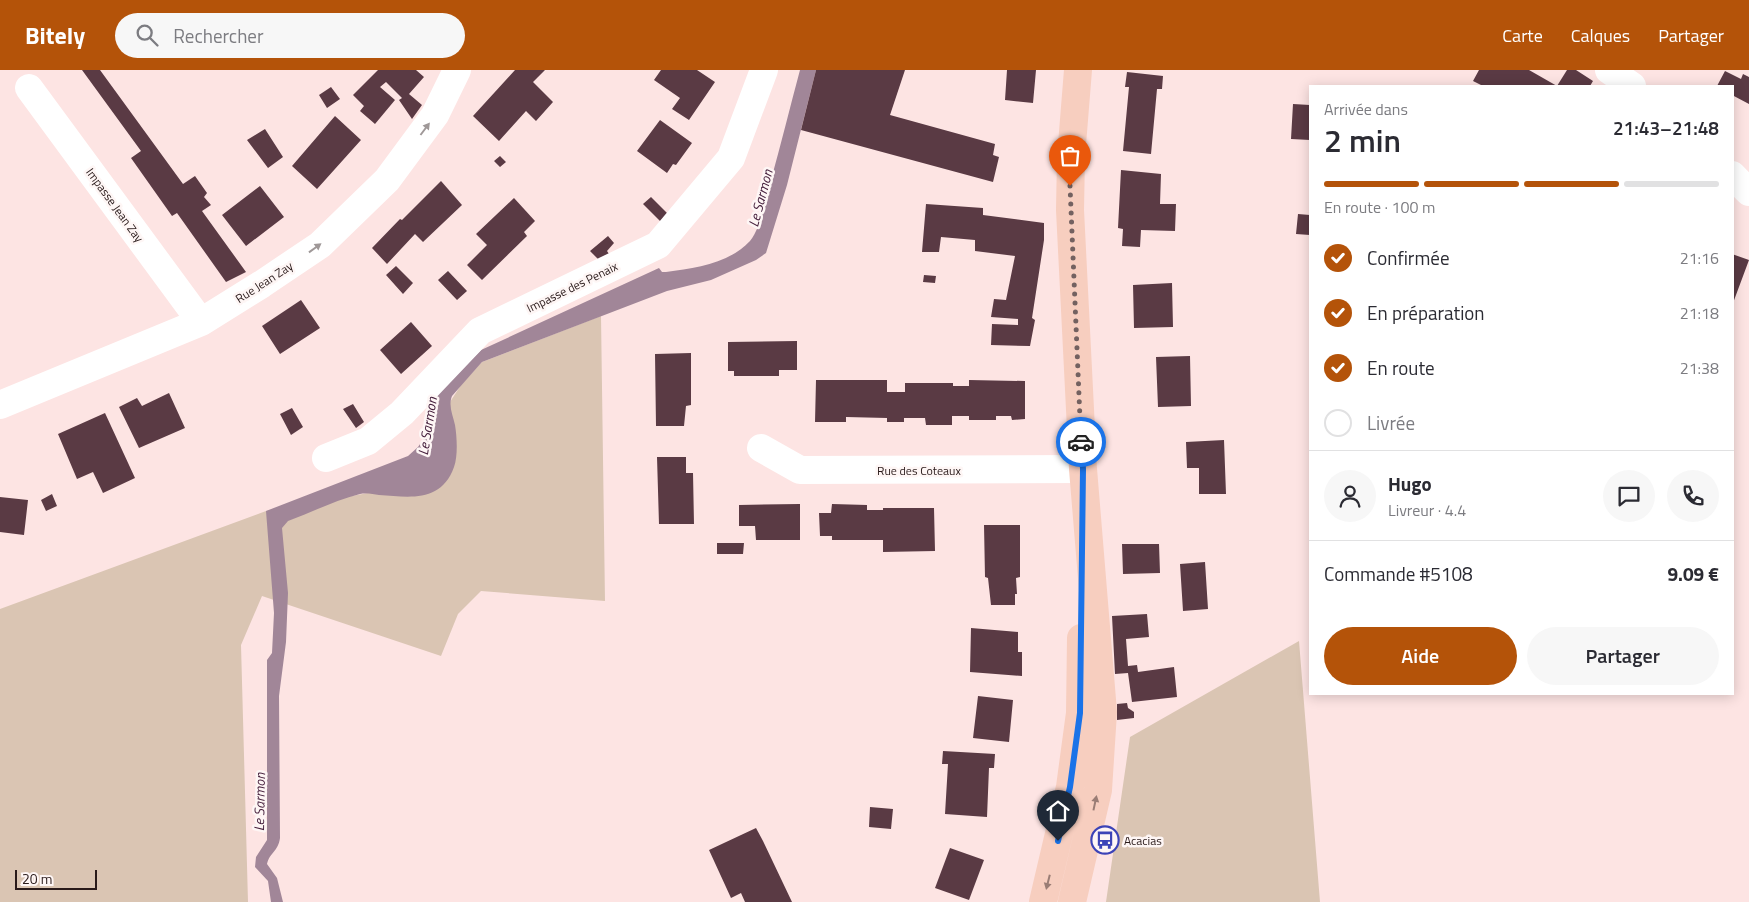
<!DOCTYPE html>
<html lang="fr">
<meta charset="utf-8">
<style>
:root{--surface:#fff;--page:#f7f7f7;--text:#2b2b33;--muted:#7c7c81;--line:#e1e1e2;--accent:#b45309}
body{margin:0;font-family:"Titillium Web",sans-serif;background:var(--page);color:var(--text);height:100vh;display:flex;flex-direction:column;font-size:19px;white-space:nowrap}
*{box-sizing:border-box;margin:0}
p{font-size:16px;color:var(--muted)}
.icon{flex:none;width:28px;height:28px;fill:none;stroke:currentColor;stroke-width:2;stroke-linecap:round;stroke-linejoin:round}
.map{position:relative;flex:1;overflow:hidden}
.details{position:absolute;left:1309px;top:15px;width:425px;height:610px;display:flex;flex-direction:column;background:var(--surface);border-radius:0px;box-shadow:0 2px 12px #0003}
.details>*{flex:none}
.scale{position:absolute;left:15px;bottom:12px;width:82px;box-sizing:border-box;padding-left:5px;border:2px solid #291a1a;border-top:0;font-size:14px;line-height:18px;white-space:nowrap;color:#291a1a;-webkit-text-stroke:4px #fef6f5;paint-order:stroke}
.pin{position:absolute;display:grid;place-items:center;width:42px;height:42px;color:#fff;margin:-51px -21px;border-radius:50% 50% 50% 0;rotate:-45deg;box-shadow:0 0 5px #0007}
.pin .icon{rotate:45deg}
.courier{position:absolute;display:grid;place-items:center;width:50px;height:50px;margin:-25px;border:4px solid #1a73e8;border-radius:50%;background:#fff;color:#222;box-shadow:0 1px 6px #0007}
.summary em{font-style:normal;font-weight:600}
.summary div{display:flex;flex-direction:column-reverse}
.summary{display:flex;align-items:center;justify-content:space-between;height:85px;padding:0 15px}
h1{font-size:32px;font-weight:600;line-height:38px}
.bar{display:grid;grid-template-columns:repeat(4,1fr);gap:8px 5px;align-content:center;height:60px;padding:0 15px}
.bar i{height:6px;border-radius:4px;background:var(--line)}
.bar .on{background:var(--accent)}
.bar p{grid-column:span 4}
.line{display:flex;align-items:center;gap:12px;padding:0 15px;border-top:1px solid var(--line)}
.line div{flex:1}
.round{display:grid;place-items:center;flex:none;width:52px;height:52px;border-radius:26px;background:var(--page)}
ol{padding:0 15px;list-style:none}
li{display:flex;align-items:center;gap:15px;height:55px}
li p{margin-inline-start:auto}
li .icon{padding:5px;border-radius:50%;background:var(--accent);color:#fff;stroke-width:4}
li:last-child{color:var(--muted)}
li i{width:28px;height:28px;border:2px solid var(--line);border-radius:50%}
.primary-button{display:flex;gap:10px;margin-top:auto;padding:10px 15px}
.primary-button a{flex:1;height:58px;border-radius:30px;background:var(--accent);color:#fff;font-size:20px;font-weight:600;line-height:58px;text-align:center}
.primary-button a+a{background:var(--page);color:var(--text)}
header{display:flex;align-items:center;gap:30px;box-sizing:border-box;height:70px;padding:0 25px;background:var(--accent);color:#fff}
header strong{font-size:24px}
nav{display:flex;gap:28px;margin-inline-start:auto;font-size:18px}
.search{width:350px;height:45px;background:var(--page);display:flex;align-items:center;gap:12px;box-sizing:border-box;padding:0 18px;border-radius:28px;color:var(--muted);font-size:19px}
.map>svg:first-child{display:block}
</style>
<header>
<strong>Bitely</strong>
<div class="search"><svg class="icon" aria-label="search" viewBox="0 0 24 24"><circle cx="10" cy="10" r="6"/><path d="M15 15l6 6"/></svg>Rechercher</div>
<nav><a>Carte</a><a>Calques</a><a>Partager</a></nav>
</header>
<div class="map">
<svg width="1749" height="832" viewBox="0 0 1749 832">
<rect width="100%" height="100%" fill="#fde4e3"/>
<path fill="#dac5b3" d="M601 246 605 531 481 521 458 544 441 586 262 526 241 575 248 832H0V539L266 441 448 409 450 332 461 315 482 292Z
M1299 571 1320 832H1106L1130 667Z"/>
<path fill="#a18698" d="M800 0H816L787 115 766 183 756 190 711 210 667 221 482 292 452 326C448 336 453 345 455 355 457 367 458 386 454 397 441 433 410 427 379 425 373 424 366 423 360 424 336 430 312 442 288 451L282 458 288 523 286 572 279 626 280 768C278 782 270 782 267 794L277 808 283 832H271L268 811 255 797 256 787 267 770V590L272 583 274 543 266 441 408 386 418 377 425 367 435 327 481 280 659 198 662 202H666C696 198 728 194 750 171 761 158 766 128 771 110 781 74 790 37 800 0Z"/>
<path fill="#5a3a44" d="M82 0H100L183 114 195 106 207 123 204 127 211 135 202 141 246 202 226 212 177 143 172 146 131 88 141 81Z
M378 0H416L424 7 409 24 422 35 412 49 399 30 402 28 386 12 380 17 395 30 375 54 360 41 364 36 353 25Z
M515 0H545L533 12 553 32 536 51 526 41 499 71 473 46Z
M661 0H697L715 12 689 50 672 39 680 28 654 10Z
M816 0H905L890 45 995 74 993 85 999 87 993 112 801 60Z
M1007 0H1036L1033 33 1005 30Z
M1479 0H1529L1557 16 1567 0H1576L1593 11 1590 16H1483L1473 11Z
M1725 1 1741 9 1743 4 1749 7V34L1732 25V16H1717Z
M1127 2 1163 6 1162 19H1157L1151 84 1123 81 1129 17H1125Z
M331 17 340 29 327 38 319 25Z
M1293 34 1310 35V70L1291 69Z
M335 46 361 70 317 119 292 96Z
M660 50 692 73 676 95 673 94 667 103 637 81Z
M265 59 283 87 268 98 247 70Z
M500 86 506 92 500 97 494 91Z
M1121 100 1161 104 1160 134H1176L1175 161 1141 160 1140 177 1122 176 1123 159 1118 158Z
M441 111 462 135 423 172 415 164 387 194 372 178 400 149 402 150Z
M260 116 284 147 246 176 222 145Z
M651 127 668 144 661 152 643 134Z
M514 128 535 151 524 162 527 166 482 210 467 195 487 175 476 164Z
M926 134 983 138V145L1044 153V170L1032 248 1035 250 1030 276 991 275 992 254 1018 255V249L991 247 994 229 1006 230 1015 186 975 181V170L941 167 939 182H922Z
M1298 144 1310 145V165L1296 164Z
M608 166 614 173 607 181 611 187 602 193 590 181Z
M1732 184 1749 190 1733 233H1732Z
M396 196 413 213 403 224 386 205Z
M448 201 467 221 457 230 438 210Z
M924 205 936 206 935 213 923 212Z
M1172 213 1173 257 1134 258 1133 215Z
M301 230 320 258 280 284 262 256Z
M411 252 432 276 401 304 380 280Z
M797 271V300H779V306H734V301H728V272Z
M691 283V335L686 336 684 356H656L655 284Z
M1190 286 1191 336 1158 337 1156 287Z
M816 310H887V322H905V313H953V316H969V310L1025 311V349L1012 350 1011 346H996V350H969V346H952V355H926L925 348H904V352H887V348L846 347V352H815Z
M169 323 185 358 139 378 119 337 137 328 142 336Z
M353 334 364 352 356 358 343 339Z
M292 338 303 357 291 365 280 344Z
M105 343 135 408 103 423 93 402 77 409 58 364Z
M1224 370 1226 424H1199V398H1187L1186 372Z
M657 387H686V403H693L694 454H659Z
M52 424 57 436 46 441 41 430Z
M0 427 28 430 24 465 0 462Z
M800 434V470H756L755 456H739V435Z
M832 434 867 435V440H883V438H934L935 481 883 482V470H832V466H820L819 443H831Z
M984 455H1020V507L1016 508 1017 524H1015V535H991L988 508 985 507Z
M717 473H744L743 484H717Z
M1122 474H1159L1160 503 1123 504Z
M1205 492 1208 539 1183 541 1180 494Z
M1147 544 1149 567 1126 569 1128 596 1137 595 1138 602 1174 597 1177 627 1132 632 1128 603 1115 604 1112 546Z
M971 558 1018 562V582H1022V606L970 602Z
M978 626 1013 630 1009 672 973 668Z
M1127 633 1128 638 1134 642V648L1117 650V634Z
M943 681 995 684 994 698H989L987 747 945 744 948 694H942Z
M870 737 893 739 891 759 869 757Z
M756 758 763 771 792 832H745L741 823 731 828 709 780Z
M950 778 984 790 969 830 935 818Z"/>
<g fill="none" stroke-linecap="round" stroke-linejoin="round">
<path stroke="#fff" stroke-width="28" d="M1609 0 1632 16
M29 18 201 252
M1732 105 1749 122
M0 335 201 252 262 214 320 175 387 110 435 45 457 0
M761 378 800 400 1083 399
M326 388 368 371 402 343 480 261 658 175 731 88 764 0"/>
<path stroke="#f7cebf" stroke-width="28" d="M1043 832 1070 717 1080 643 1081 568
M1072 832 1098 720 1103 642 1083 399 1070 140 1071 87 1078 0"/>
</g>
<defs><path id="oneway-solid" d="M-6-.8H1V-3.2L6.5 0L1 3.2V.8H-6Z" transform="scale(1.25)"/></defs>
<g fill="#9f9898">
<use href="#oneway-solid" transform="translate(425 59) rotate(-53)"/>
<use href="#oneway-solid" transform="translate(315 178) rotate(-36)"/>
</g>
<g fill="#9a7d75">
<use href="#oneway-solid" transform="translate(1095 733) rotate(-78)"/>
<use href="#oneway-solid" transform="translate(1048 812) rotate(104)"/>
</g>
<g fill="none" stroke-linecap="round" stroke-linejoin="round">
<path stroke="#736160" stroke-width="5" stroke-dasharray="0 9" d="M1070 116 1081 372"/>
<path stroke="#1a73e8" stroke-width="6" d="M1058 771 1070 717 1080 643 1083 399 1081 372"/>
</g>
<defs>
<g id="bus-ring" transform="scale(1.4375)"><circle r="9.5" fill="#fef6f5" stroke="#3c43b7" stroke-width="1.5"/><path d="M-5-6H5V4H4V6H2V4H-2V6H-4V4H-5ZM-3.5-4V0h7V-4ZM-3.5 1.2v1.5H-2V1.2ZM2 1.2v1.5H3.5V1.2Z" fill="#3c43b7"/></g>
</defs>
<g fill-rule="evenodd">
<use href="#bus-ring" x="1105" y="770"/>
</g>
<g text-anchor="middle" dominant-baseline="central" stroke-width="5" stroke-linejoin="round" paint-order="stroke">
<g font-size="12" fill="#291a1a" stroke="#fef6f5">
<text transform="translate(115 135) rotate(54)">Impasse Jean Zay</text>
<text transform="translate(264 212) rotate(-33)">Rue Jean Zay</text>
<text transform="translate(572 217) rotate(-26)">Impasse des Penaix</text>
<text x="919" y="400">Rue des Coteaux</text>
</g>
<g font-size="12" fill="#291a1a" stroke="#fef6f5" text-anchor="start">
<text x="1124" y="770">Acacias</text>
</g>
<g font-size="14" font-style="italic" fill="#46203d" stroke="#fef6f5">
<text transform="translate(760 128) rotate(-75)">Le Sarmon</text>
<text transform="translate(427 356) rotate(-81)">Le Sarmon</text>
<text transform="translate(259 732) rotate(-89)">Le Sarmon</text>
</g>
</g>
</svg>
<div class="scale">20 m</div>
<div class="pin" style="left:1070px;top:116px;background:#ea580c"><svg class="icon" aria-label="bag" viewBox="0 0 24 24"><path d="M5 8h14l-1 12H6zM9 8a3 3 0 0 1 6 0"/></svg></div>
<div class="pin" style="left:1058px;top:771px;background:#1f2937"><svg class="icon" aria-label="home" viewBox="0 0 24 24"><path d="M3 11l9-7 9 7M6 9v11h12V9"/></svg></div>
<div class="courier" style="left:1081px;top:372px"><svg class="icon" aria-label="car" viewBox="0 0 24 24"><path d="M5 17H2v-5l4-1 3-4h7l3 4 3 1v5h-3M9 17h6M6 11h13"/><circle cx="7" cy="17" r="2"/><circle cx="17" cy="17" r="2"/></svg></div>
<section class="details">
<div class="summary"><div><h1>2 min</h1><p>Arrivée dans</p></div><em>21:43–21:48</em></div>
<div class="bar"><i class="on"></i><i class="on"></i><i class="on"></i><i></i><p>En route · 100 m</p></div>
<ol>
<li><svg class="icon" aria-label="check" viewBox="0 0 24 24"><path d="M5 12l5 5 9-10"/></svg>Confirmée<p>21:16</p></li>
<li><svg class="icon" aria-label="check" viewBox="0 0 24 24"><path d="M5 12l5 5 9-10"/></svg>En préparation<p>21:18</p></li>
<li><svg class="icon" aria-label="check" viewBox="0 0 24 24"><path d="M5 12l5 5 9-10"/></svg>En route<p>21:38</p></li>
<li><i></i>Livrée</li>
</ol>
<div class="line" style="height:90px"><a class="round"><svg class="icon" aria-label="person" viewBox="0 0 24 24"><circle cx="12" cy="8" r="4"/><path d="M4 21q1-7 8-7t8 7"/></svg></a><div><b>Hugo</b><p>Livreur · 4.4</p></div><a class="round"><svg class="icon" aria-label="chat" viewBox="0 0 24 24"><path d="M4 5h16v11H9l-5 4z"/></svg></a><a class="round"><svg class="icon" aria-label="phone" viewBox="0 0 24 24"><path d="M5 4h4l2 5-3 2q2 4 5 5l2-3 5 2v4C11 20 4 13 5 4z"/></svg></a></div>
<div class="line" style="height:65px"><div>Commande #5108</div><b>9.09 €</b></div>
<div class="primary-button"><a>Aide</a><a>Partager</a></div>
</section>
</div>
